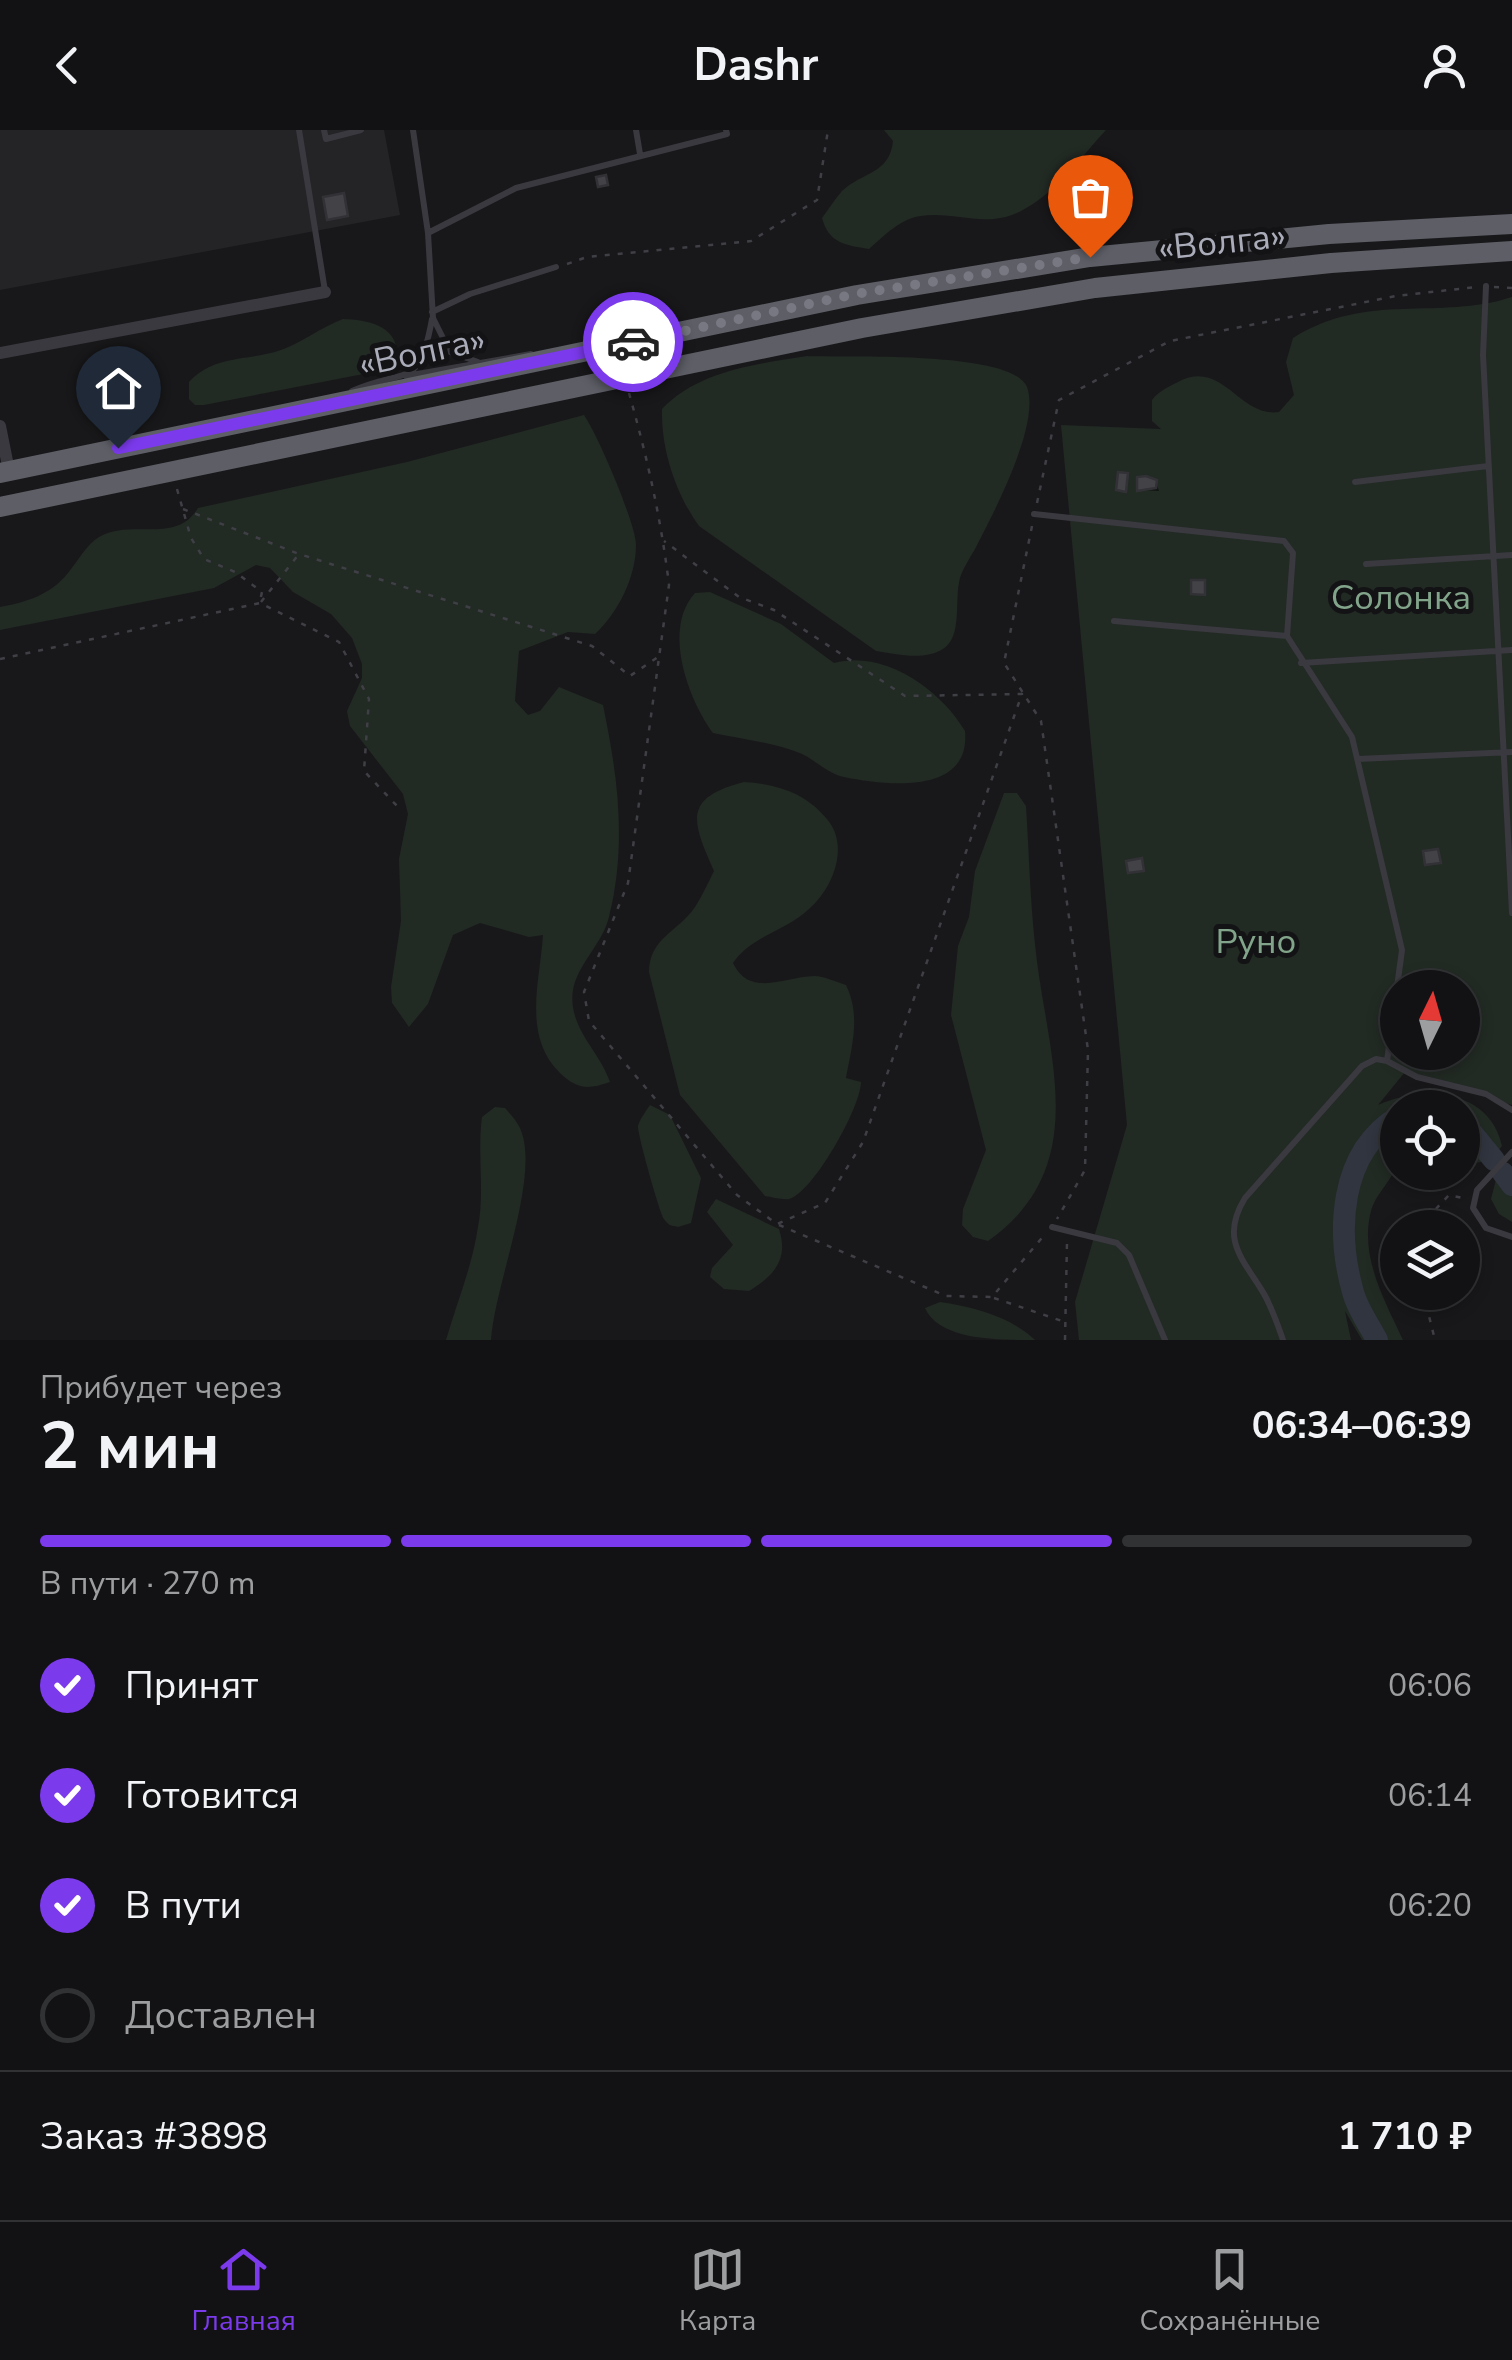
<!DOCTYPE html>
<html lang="ru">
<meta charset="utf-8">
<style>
:root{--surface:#121214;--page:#1b1b1d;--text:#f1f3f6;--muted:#9c9ea0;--line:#313234;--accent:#7c3aed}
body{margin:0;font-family:"Nunito Sans",sans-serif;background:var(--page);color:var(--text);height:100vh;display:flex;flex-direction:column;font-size:38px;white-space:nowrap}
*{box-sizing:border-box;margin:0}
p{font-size:32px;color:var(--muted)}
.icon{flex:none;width:55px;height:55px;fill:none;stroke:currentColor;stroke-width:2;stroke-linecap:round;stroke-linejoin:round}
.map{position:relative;height:1210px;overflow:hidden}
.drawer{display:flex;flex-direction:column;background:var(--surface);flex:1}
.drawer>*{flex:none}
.needle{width:65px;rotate:5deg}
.controls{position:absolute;left:1380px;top:840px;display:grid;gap:20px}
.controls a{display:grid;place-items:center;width:100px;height:100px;border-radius:50%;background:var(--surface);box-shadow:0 5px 15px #0003,0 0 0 2px var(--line);font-size:50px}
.pin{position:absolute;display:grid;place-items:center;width:85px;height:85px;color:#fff;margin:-102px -42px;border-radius:50% 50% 50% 0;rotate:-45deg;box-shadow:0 0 10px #0007}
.pin .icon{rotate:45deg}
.courier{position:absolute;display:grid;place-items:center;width:100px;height:100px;margin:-50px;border:8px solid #7c3aed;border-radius:50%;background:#fff;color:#222;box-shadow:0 2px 12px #0007}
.summary em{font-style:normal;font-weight:700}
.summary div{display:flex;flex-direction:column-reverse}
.summary{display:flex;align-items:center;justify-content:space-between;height:170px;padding:0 40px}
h1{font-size:65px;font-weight:700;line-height:75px}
.bar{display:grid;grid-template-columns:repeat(4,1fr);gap:15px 10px;align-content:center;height:120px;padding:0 40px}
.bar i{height:12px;border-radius:8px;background:var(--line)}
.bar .active{background:var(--accent)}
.bar p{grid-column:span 4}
.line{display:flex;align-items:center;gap:25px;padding:0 40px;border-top:2px solid var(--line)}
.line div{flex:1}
ol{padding:0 40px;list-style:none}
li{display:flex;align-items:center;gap:30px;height:110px}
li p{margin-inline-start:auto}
li .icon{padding:10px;border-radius:50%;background:var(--accent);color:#fff;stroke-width:4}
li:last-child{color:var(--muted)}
li i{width:55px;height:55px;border:5px solid var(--line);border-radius:50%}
header{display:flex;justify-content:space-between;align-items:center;height:130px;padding:0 40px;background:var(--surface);font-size:45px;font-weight:700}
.dock{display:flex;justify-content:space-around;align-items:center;height:140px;border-top:2px solid var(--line);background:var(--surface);font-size:28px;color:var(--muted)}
.dock a{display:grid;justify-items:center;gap:5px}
.dock .active{color:var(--accent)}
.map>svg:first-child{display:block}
</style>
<header><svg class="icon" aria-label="back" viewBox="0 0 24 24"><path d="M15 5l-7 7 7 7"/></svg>Dashr<svg class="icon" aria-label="person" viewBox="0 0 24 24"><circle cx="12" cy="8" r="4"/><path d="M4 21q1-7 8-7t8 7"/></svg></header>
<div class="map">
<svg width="1512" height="1210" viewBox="0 0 1512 1210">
<rect width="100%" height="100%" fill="#18181a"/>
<path fill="#242427" d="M0 0H384L400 85 0 160Z"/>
<path fill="#222a24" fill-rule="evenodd" d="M884 0H1106C1081 27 1055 64 1021 81 986 99 955 81 921 86 901 88 884 106 869 119 846 115 829 114 822 88 828 80 835 69 842 61 862 42 890 44 893 11Z
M1512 167V975L1405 942 1378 975C1420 956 1489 957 1502 1016 1492 1030 1479 1036 1463 1031L1462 978H1398C1397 994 1402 1017 1397 1033 1393 1050 1376 1063 1371 1081 1359 1126 1385 1171 1403 1210H1362L1345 1181 1351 1210H1079L1075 1172 1127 995 1061 295 1161 299 1152 291V270C1159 261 1168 257 1178 252 1223 228 1239 288 1279 282L1294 265 1286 232 1293 208C1368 161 1438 191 1512 167ZM1398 858H1462V922H1398Z
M343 189C367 190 397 195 397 224L389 239 204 275H195L189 269V252C214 225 246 231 278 221 300 214 321 197 343 189Z
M807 226C846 228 1012 220 1027 257 1041 295 992 386 974 421 969 429 963 439 960 448 954 469 963 507 943 519 924 531 896 524 876 521L699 396C676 364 661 320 662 279 698 241 756 234 807 226Z
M584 285C598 305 636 394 636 415 636 447 618 483 595 504L568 502 519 521 515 571 528 585 540 581 559 557 603 575C618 647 627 714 609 787 601 820 567 841 573 877 577 905 601 925 610 952 587 960 577 959 560 943 522 906 540 851 543 805L529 807 480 793 453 805 428 874 409 897 392 873 391 857 401 791 399 729 408 684 403 664 350 596 347 581 362 548V534L352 508 331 484 293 462 270 438 256 435 214 458 0 500V477C27 472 50 465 68 443 78 431 86 415 99 407 132 388 176 415 198 378L407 332Z
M710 462 781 494 834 533C884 519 941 560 965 601 971 665 888 656 844 647 825 643 813 627 797 622 771 612 740 609 713 603 688 569 662 499 695 463Z
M744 652C777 654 806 663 827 689 850 716 833 758 809 779 786 801 751 806 733 833 750 868 784 847 814 846 824 846 836 852 846 855 861 886 852 915 846 948L861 952C861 977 813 1063 789 1069 783 1070 772 1067 765 1066L680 965 649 842C650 807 677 803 695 777 702 766 708 753 714 741 692 691 682 668 744 652Z
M1004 663H1017L1026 676C1029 722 1030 768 1035 814 1045 920 1096 1035 988 1111L973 1107 962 1095 963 1079 986 1020 951 885 958 816 969 787 975 741Z
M650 975 670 985 701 1048 691 1093 678 1097C670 1095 669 1096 664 1089 660 1084 637 1003 638 996 640 989 646 981 650 975Z
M495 977 505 978C511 985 519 993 522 1003 538 1053 495 1154 491 1210H446C457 1172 472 1137 478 1097 485 1061 477 1024 482 987Z
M1512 1039V1092L1499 1084 1491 1069 1497 1046Z
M716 1069 779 1099C789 1129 774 1146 749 1161L724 1159 710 1147 712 1138 733 1115 707 1082Z
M940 1172C973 1177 1010 1186 1035 1210 995 1210 939 1210 925 1178Z"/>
<path fill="#0007" d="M1156 352 1159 361 1139 360Z"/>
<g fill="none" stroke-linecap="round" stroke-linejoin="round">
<path stroke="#30353f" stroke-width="22" d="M1462 991 1494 1030
M1503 1043 1512 1055
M1377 1210C1369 1195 1357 1178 1353 1162 1336 1102 1339 1023 1398 987"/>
</g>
<path fill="#424247" stroke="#323236" stroke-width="2.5" d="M606 45 608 55 598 57 596 47Z
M344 63 348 86 327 90 323 67Z
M1118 342 1128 343 1126 362 1116 360Z
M1146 346 1157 350 1156 358 1137 361V347Z
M1191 450H1205V465L1191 464Z
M1438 719 1441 733 1425 735 1423 721Z
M1142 728 1144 741 1128 743 1126 731Z"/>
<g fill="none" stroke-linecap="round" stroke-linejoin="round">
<path stroke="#3f3f46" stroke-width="2.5" stroke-dasharray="5 8" stroke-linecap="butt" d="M567 134 587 127 751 111 817 70 828 0
M1494 157 1512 158
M629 263C647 327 661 388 669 455L628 753 584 862 589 891 737 1065 777 1094 825 1073 863 1012 1022 564 905 566 774 480 739 467 664 411
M177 359 191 408 204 429 235 442 262 462 260 471
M1037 373 1059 270 1170 211 1396 166 1476 157
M183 379 299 424 592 516 630 546 658 527
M1032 396 1004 533 1041 591 1088 920 1085 1040 1057 1089
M261 472 299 424
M0 529 260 473 339 512 369 569 364 641 398 677
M779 1095 946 1166 992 1167 1046 1103
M1418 1098 1449 1065 1467 1069
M1423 1162 1435 1210
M994 1168 1062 1191
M1065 1210 1067 1112"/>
<path stroke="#39393f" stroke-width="6" d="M299 0 325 161
M324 0 326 9 361 0
M413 0 428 103 433 188 450 222 478 232
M636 0 640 24
M428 103 516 58 727 4 726 0
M1486 156 1483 225 1512 783
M432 182 470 164 556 137
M406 246 531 224
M352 261C407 237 419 261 432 189
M1355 352 1488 336
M1034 384 1284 411 1293 423 1287 506 1352 607 1402 820 1387 931
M1366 434 1512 425
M1114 491 1287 506
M1301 533 1512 520
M1358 629 1512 622
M1512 1022 1477 1060 1473 1078 1486 1098 1512 1107
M1052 1097 1117 1113 1129 1125 1165 1210
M1283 1210C1277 1193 1271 1174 1261 1159 1240 1126 1221 1107 1245 1068L1362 936 1376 929 1387 931 1417 947 1486 964 1512 980"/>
<path stroke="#39393f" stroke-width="12" d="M0 223 325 162
M0 296 9 341"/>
<path stroke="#5d5e66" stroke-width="20" d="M0 343 857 165 1090 127 1329 104 1512 94
M0 377 862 198 1095 158 1331 133 1512 121"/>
</g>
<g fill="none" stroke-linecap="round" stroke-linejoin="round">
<path stroke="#777881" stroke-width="10" stroke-dasharray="0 18" d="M633 212 856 164 1090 127"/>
<path stroke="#7c3aed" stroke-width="12" d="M118 318 633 212"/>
</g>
<g text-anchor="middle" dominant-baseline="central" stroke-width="10" stroke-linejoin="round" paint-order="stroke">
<g font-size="35" fill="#aaacb9" stroke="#131315">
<text transform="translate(1222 112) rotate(-6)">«Волга»</text>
<text transform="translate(422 222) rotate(-12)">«Волга»</text>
</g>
<g font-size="35" fill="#82a48a" stroke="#131315">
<text x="1401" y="467">Солонка</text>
<text x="1256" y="811">Руно</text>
</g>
</g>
</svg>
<div class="controls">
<a><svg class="needle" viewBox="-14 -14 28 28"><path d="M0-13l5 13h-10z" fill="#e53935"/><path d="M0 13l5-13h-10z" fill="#9c9ea0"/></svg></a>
<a><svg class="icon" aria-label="locate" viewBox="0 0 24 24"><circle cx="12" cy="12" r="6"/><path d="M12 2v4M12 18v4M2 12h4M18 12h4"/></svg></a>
<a><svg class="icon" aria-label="layers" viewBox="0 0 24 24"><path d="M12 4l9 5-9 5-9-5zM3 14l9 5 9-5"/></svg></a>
</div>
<div class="pin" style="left:1090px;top:127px;background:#ea580c"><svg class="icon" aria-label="bag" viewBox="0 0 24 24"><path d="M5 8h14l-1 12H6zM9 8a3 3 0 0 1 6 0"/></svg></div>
<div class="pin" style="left:118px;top:318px;background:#1f2937"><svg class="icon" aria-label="home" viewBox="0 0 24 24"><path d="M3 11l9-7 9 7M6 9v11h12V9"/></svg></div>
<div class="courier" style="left:633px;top:212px"><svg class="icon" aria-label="car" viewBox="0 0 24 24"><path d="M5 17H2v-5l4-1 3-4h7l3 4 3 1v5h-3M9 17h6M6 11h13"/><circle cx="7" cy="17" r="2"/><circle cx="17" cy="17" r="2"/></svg></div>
</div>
<section class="drawer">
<div class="summary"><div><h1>2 мин</h1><p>Прибудет через</p></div><em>06:34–06:39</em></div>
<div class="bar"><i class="active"></i><i class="active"></i><i class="active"></i><i></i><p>В пути · 270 m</p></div>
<ol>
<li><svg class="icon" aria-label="check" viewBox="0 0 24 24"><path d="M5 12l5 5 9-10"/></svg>Принят<p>06:06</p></li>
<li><svg class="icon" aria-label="check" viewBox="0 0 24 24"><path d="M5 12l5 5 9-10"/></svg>Готовится<p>06:14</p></li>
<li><svg class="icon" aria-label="check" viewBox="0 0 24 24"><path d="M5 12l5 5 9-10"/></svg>В пути<p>06:20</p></li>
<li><i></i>Доставлен</li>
</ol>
<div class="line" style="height:130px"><div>Заказ #3898</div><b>1 710 ₽</b></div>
</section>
<nav class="dock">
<a class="active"><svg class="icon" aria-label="home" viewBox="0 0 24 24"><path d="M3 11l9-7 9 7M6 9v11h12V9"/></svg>Главная</a>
<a><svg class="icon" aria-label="map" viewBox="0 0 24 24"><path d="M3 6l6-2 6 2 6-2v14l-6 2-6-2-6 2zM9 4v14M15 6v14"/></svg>Карта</a>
<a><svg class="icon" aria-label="saved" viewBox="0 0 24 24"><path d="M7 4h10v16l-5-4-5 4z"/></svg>Сохранённые</a>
</nav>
